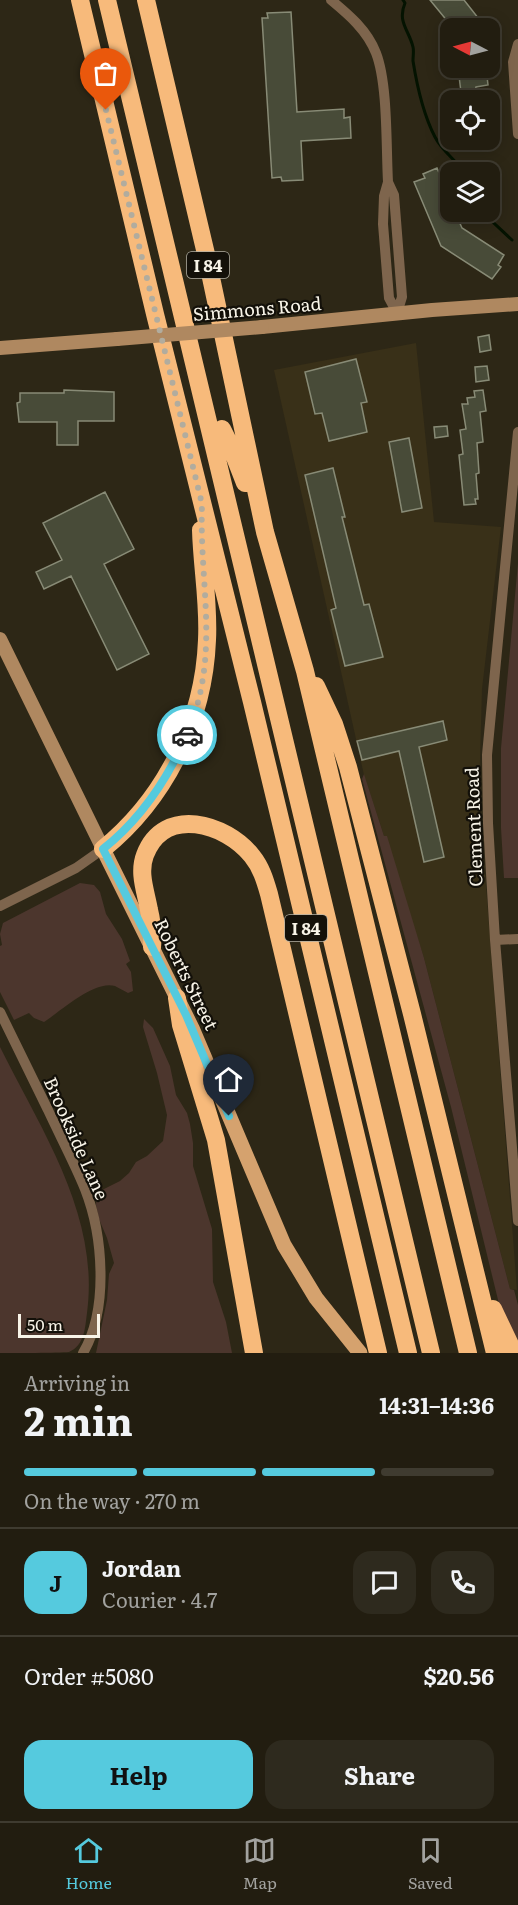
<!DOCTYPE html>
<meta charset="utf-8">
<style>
:root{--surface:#221d10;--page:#2e2a1e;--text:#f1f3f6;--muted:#a2a29f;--line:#3f3b30;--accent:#55cade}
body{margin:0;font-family:Literata,serif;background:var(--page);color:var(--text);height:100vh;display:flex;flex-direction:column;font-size:22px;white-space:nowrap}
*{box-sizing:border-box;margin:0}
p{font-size:20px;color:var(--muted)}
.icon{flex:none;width:33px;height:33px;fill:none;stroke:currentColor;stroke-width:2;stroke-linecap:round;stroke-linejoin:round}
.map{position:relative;height:1353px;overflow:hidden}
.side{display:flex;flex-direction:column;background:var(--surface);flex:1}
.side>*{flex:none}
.needle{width:39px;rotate:276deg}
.fabs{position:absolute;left:440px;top:18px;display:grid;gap:12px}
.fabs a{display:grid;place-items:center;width:60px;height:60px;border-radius:12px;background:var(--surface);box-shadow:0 3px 15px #0003,0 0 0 2px var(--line);font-size:30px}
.scale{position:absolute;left:18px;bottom:15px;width:82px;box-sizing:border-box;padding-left:6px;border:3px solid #f8f4e8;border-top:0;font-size:16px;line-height:21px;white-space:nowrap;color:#f8f4e8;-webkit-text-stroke:4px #131009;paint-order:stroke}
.pin{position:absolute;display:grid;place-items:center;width:51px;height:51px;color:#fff;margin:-62px -26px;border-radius:50% 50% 50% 0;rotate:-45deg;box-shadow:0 0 6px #0007}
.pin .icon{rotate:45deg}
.courier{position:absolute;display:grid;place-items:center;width:60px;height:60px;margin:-30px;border:4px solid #55cade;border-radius:50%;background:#fff;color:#222;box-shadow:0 2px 8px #0007}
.overview em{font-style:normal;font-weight:700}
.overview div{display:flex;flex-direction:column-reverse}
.overview{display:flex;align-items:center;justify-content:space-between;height:102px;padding:0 24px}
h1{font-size:39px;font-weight:700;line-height:45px}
.bar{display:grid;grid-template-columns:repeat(4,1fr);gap:9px 6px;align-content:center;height:72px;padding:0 24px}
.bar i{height:8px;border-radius:4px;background:var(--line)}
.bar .active{background:var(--accent)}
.bar p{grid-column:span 4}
.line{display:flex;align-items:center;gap:15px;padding:0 24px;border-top:2px solid var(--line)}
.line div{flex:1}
.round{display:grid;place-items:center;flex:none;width:63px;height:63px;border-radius:18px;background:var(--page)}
.button{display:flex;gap:12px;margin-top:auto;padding:12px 24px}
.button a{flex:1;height:69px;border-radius:18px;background:var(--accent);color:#111;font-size:24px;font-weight:700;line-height:69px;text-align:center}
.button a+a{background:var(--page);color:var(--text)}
.dock{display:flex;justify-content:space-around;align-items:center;height:84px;border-top:2px solid var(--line);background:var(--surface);font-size:16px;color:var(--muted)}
.dock a{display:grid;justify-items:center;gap:3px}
.dock .active{color:var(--accent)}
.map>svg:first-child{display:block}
</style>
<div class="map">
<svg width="518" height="1353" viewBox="0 0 518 1353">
<rect width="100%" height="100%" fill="#2d2716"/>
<path fill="#393018" d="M416 343 434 522 501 527 482 689 479 795 517 1290 510 1289 424 958 364 775 274 370Z"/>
<path fill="#4c362d" d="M518 563V878H504L501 828V748Z
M364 774 384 836H387L424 958 510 1289 514 1290 518 1305V1341L500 1308 451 1107 362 779Z
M80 883 94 885 100 892 106 914 122 939 130 961 126 964 131 972 133 991 128 993C124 991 119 988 115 986 94 980 61 1011 44 1022L34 1018 29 1013 14 1020 0 992V946L2 945 0 934 3 923Z
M144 1019 153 1028 170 1066 176 1095 187 1113 190 1124 193 1143V1166L212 1229 213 1282 226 1322 232 1353H96L107 1300 109 1274 114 1263 107 1238 99 1219 96 1205 97 1194 100 1191 120 1181 129 1173 136 1162 147 1156 163 1141 167 1115 157 1073 143 1027Z
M0 1047C41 1130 100 1215 87 1313 85 1327 85 1345 69 1352 58 1353 14 1353 0 1353Z"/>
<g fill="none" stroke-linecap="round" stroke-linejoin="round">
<path stroke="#041301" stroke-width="3" d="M403 0 405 3C397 22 409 30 413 47 414 51 413 56 413 61 417 86 423 114 435 137 442 151 455 159 464 172
M482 212 512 240"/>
</g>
<path fill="#484b38" stroke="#888b76" stroke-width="1.5" d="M430 0H464L479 19 481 28H453Z
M291 12 297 112 344 109V118L350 117 351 138 301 141 303 180 282 181 281 177 272 178 262 18H268L267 13Z
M458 68H486L488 85 476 87 475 91 461 92Z
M437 168 450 199V212H455L462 228 504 255 498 265 501 267 492 279 441 246 414 182 425 178 423 174Z
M489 335 491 350 480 352 478 337Z
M356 359 367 402 361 403 367 432 329 441 322 413 315 414 305 372Z
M487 366 489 380 476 382 475 367Z
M64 390 114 392V421H78V445H57V422H19L17 403 20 402V393H64Z
M483 390 486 411 480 412 483 442 477 443 479 473 476 474 478 499H475L476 504 464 505 459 455 463 454 460 430 466 429 462 404H468L467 398 475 397 474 391Z
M447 426 448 436 435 438 434 427Z
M409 438 422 508 402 512 389 442Z
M333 468 345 517H342L364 605 369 604 383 657 345 666 331 610 336 608 305 475Z
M105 492 134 549 104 564 149 654 117 670 71 576 44 589 36 572 62 560 43 523Z
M443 721 447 740 419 747 444 857 424 862 399 751 362 760 357 741Z"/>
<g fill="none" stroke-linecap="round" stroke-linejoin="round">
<path stroke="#7e654d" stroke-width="10" d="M331 0C349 15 367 30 376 53 388 84 386 146 388 182L394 195 402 297 397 313
M518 44 513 62 518 134
M388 182 384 196 383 224 389 298 397 313
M518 432 487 755 488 823 495 940 518 1221
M0 906 76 868 103 849
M495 940 518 939
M0 1012C16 1045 32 1078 48 1110 60 1136 74 1162 85 1189 103 1235 109 1309 83 1353"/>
<path stroke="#af8860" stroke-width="14" d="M262 327 432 310 518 304
M0 348 117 339
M0 639 103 849"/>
<path stroke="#d5a26e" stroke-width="15" d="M103 849 192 1028 284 1245 316 1298 360 1353"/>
<path stroke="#f7ba7b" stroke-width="18" d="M80 0 155 314 252 702 408 1353
M107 0 431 1353
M146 0 206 254 265 532 305 671 468 1353
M222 429 231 447 245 483
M316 686 334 724 348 767 412 1014 495 1353
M103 849C166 798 204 720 207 640 209 603 202 567 201 530
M152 947C153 934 152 922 149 910 146 892 138 873 145 855 164 805 226 823 252 856 261 867 265 880 269 894L378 1353
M177 998 181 1025 216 1140 254 1353
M493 1309 514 1353"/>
<path stroke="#af8860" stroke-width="14" d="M117 339 262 327"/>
</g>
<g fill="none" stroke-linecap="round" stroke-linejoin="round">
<path stroke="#b1ac9e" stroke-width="6" stroke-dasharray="0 10.8" d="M106 110 202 504C199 587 221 653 187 735"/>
<path stroke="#55cade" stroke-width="8" d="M187 735C168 778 141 819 103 849L186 1015 229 1116"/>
</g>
<g text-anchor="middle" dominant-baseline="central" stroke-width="4.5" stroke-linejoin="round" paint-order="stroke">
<g fill="#131009" stroke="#b3b0a5" stroke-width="1.5">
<rect x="187" y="252" width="42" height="26" rx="4.5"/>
<rect x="285" y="915" width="42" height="26" rx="4.5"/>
</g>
<g font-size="16" font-weight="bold" fill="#f8f4e8">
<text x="208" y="265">I 84</text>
<text x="306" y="928">I 84</text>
</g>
<g font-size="18" fill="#f8f4e8" stroke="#131009">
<text transform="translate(257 308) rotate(-5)">Simmons Road</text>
<text transform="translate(473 827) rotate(-92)">Clement Road</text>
<text transform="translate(187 974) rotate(64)">Roberts Street</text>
<text transform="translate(77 1138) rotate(66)">Brookside Lane</text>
</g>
</g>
</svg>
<div class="fabs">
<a><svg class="needle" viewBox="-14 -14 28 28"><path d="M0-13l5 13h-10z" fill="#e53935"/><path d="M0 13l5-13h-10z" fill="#a2a29f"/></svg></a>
<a><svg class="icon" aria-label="locate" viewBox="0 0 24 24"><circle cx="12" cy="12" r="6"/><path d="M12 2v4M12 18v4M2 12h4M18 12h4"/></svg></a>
<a><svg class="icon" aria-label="layers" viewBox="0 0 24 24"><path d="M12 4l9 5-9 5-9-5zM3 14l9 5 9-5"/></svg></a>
</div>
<div class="scale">50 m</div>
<div class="pin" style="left:106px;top:110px;background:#ea580c"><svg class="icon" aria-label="bag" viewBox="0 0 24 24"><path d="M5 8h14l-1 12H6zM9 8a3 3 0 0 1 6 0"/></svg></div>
<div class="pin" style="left:229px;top:1116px;background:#1f2937"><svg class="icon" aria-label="home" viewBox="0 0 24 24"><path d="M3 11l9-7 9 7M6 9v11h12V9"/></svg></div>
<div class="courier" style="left:187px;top:735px"><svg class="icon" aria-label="car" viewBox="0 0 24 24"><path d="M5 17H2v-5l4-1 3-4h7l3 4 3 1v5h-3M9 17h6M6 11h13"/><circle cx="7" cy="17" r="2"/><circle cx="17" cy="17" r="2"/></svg></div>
</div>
<section class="side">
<div class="overview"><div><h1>2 min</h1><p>Arriving in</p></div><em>14:31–14:36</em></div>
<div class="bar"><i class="active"></i><i class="active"></i><i class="active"></i><i></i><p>On the way · 270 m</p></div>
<div class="line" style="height:108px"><b class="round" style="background:var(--accent);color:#111">J</b><div><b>Jordan</b><p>Courier · 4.7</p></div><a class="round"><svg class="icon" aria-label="chat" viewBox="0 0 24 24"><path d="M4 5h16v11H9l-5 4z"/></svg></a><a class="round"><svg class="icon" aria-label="phone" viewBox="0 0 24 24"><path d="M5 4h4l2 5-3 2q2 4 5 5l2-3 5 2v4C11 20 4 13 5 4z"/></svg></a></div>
<div class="line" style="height:78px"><div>Order #5080</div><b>$20.56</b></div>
<div class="button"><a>Help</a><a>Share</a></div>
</section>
<nav class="dock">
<a class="active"><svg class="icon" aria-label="home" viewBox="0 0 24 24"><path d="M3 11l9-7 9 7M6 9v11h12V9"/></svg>Home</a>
<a><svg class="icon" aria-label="map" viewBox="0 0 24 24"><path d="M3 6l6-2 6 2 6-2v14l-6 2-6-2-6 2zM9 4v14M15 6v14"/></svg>Map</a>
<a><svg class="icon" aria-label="saved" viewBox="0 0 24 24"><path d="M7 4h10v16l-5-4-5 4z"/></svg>Saved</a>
</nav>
